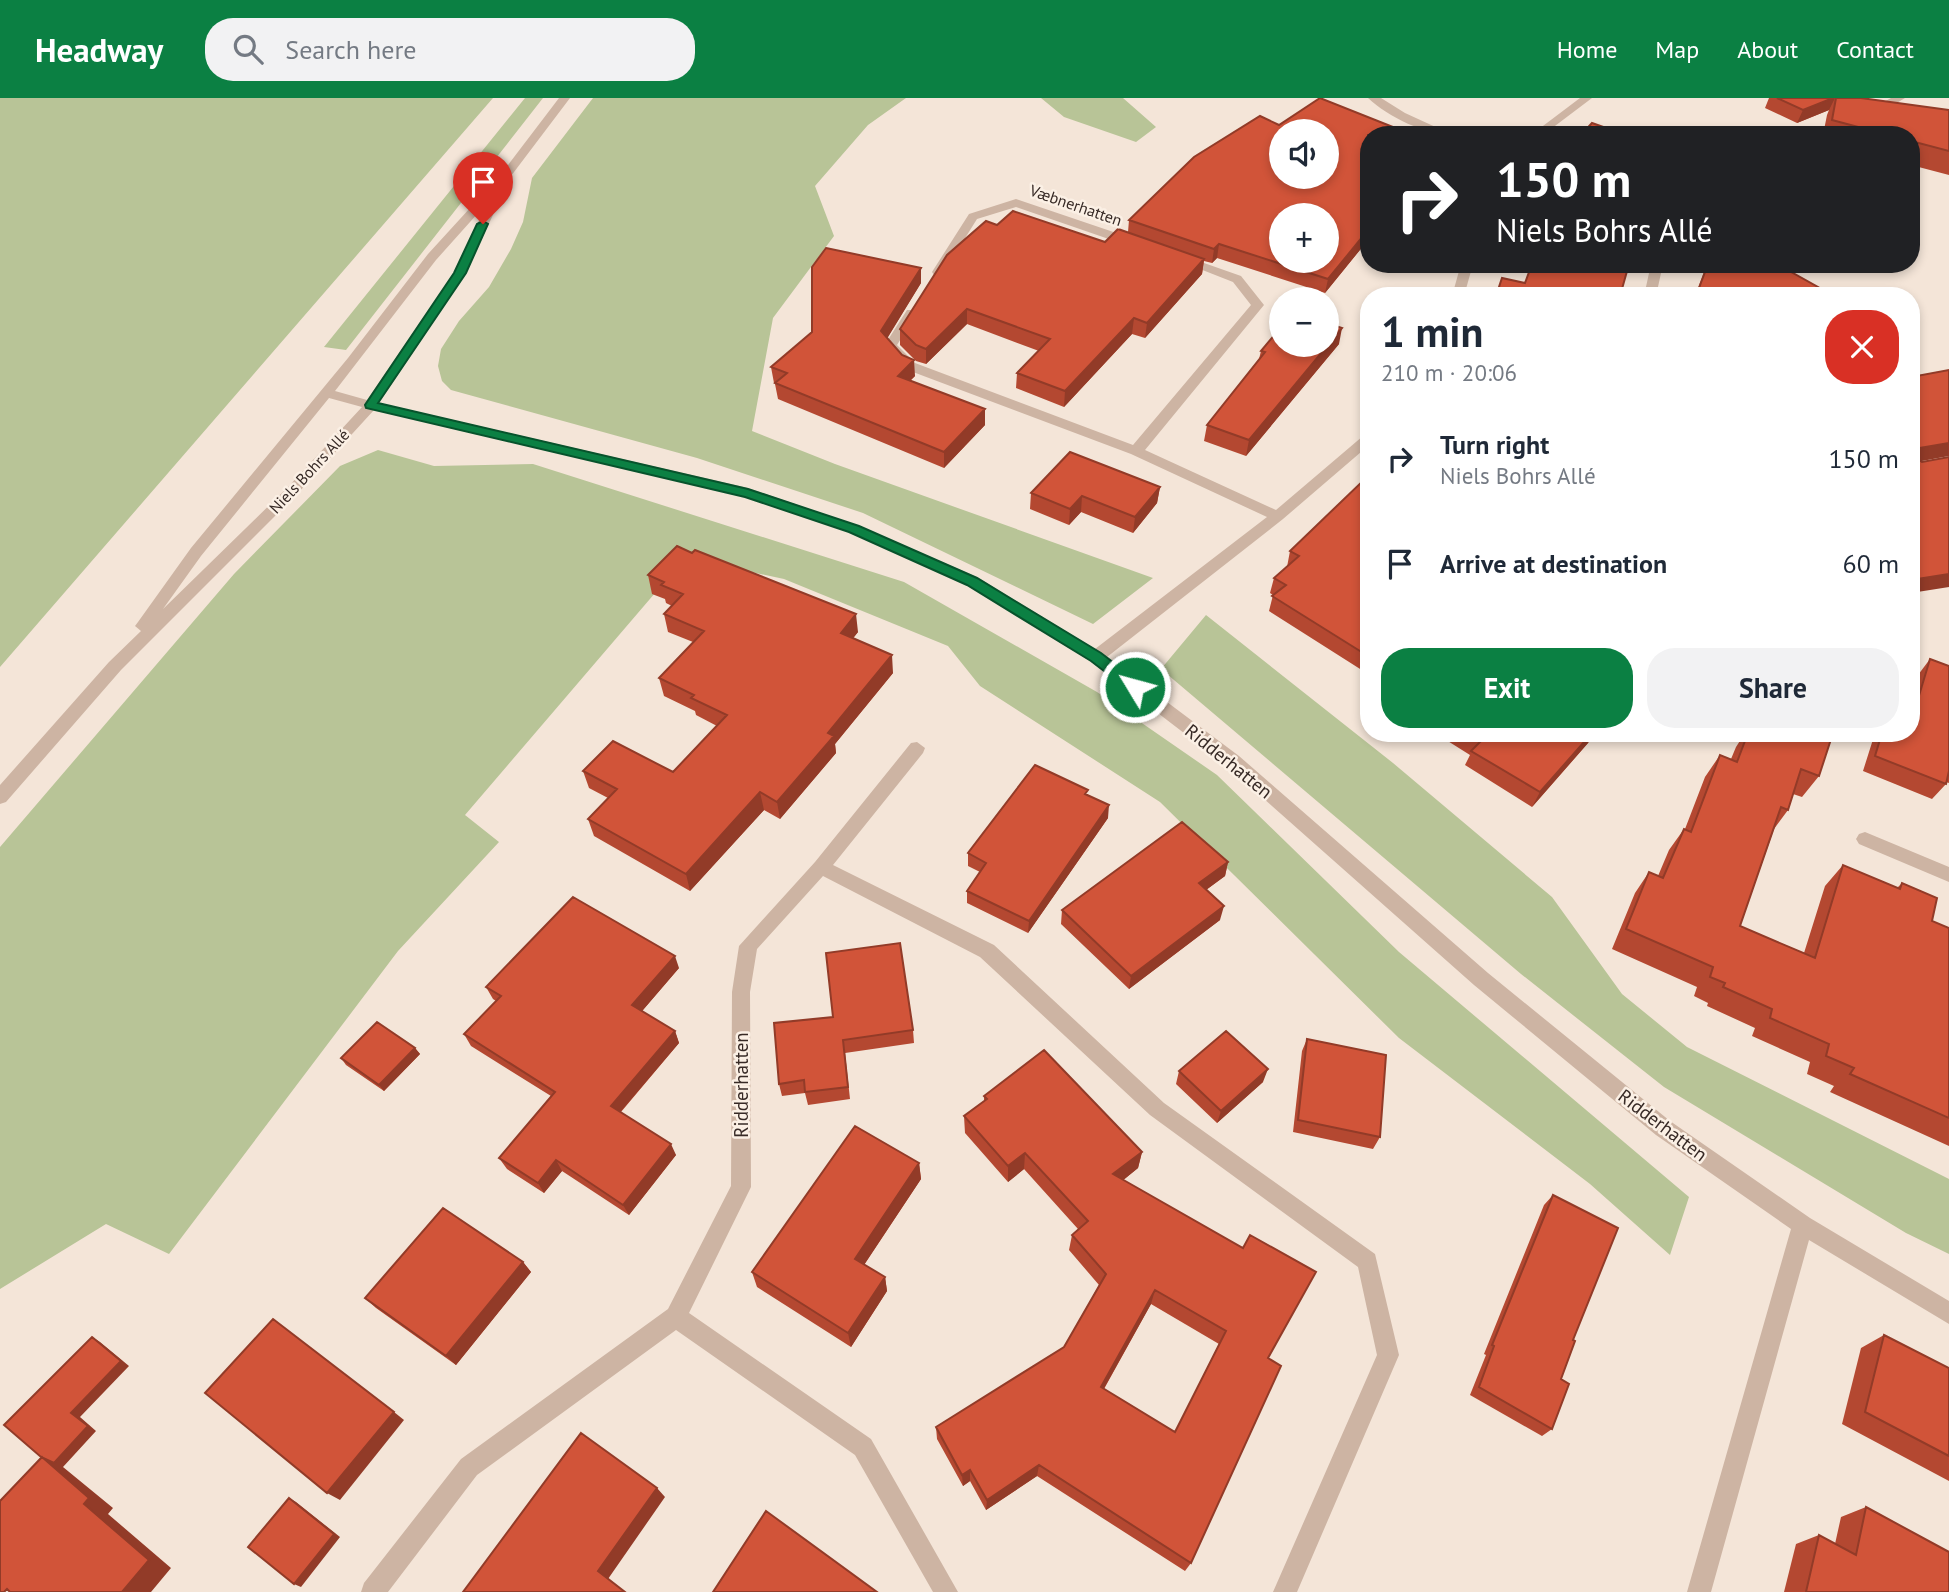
<!DOCTYPE html>
<meta charset="utf-8">
<style>
body{margin:0;font-family:"PT Sans",sans-serif;background:#f2f2f3;color:#1f2937;height:100vh;display:flex;flex-direction:column;font-size:26px;white-space:nowrap}
*{box-sizing:border-box;margin:0}
p{font-size:23px;color:#747a83}
.icon{flex:none;width:38px;height:38px;fill:none;stroke:currentColor;stroke-width:2;stroke-linecap:round;stroke-linejoin:round}
.map{position:relative;flex:1;overflow:hidden}
.sheet{position:absolute;left:1360px;top:189px;width:560px;height:455px;display:flex;flex-direction:column;background:#fff;border-radius:28px;box-shadow:0 4px 10px #0003}
.sheet>*{flex:none}
.top-card{position:absolute;left:1360px;top:28px;width:560px;height:147px;border-radius:28px;box-shadow:0 4px 10px #0003;background:#202124;color:#fff;overflow:hidden}
.buttons{position:absolute;left:1269px;top:21px;display:grid;gap:14px}
.buttons a{display:grid;place-items:center;width:70px;height:70px;border-radius:50%;background:#fff;box-shadow:0 4px 10px #0003;font-size:35px}
.pin{position:absolute;display:grid;place-items:center;width:60px;height:60px;color:#fff;margin:-72px -30px;border-radius:50% 50% 50% 0;rotate:-45deg;box-shadow:0 0 7px #0007}
.pin .icon{rotate:45deg}
.me{position:absolute;width:77px;margin:-38px;rotate:307deg;stroke-linejoin:round;filter:drop-shadow(0 0 5px #0008)}
.turn{display:flex;align-items:center;gap:24px;height:147px;padding:0 21px;font-size:32px}
.turn .icon{width:91px;height:91px;stroke-width:2.5}
.turn b{display:block;font-size:49px;line-height:60px}
.round{display:grid;place-items:center;flex:none;width:74px;height:74px;border-radius:28px;background:#f2f2f3}
.head{display:flex;align-items:center;justify-content:space-between;height:119px;padding:0 21px}
h1{font-size:42px;font-weight:600;line-height:52px}
.button{display:flex;gap:14px;margin-top:auto;padding:14px 21px}
.button a{flex:1;height:80px;border-radius:28px;background:#0b8043;color:#fff;font-size:28px;font-weight:600;line-height:80px;text-align:center}
.button a+a{background:#f2f2f3;color:#1f2937}
ul{padding:0;list-style:none}
li{display:flex;align-items:center;gap:21px;height:105px;padding:0 21px}
li div{flex:1}
li b{display:block;font-size:26px}
li em{font-style:normal}
header{display:flex;align-items:center;gap:42px;box-sizing:border-box;height:98px;padding:0 35px;background:#0b8043;color:#fff}
header strong{font-size:33px}
nav{display:flex;gap:38px;margin-inline-start:auto;font-size:24px}
.search{width:490px;height:63px;background:#f2f2f3;display:flex;align-items:center;gap:18px;box-sizing:border-box;padding:0 24px;border-radius:28px;color:#747a83;font-size:26px}
.map>svg:first-child{display:block}
.green{fill:#b8c497}
.lines{fill:none;stroke-linecap:round;stroke-linejoin:round}
.minor{fill:#cdb4a3;fill-rule:evenodd}
.wall{fill:#b44831;fill-rule:evenodd}
.shaded-wall{fill:#923b28}
.building{fill:#d15439;stroke:#923b28;stroke-width:2;fill-rule:evenodd}
.route{fill:#0b8043;stroke:#07532c;stroke-width:2}
.labels{text-anchor:middle;dominant-baseline:central;stroke-width:5;stroke-linejoin:round;paint-order:stroke}
.far-street-label{font-size:16px;fill:#372a26;stroke:#fbf0e5}
.street-label{font-size:19px;fill:#372a26;stroke:#fbf0e5}
</style>
<header>
<strong>Headway</strong>
<div class="search"><svg class="icon" aria-label="search" viewBox="0 0 24 24"><circle cx="10" cy="10" r="6"/><path d="M15 15l6 6"/></svg>Search here</div>
<nav><a>Home</a><a>Map</a><a>About</a><a>Contact</a></nav>
</header>
<div class="map">
<svg width="1949" height="1494" viewBox="0 0 1949 1494">
<rect width="100%" height="100%" fill="#f4e5d8"/>
<path class="green" d="M0 0H493L0 569Z
M525 0H543L346 252 324 249Z
M593 0H906L868 27 815 88 834 138 773 220 752 333 835 366 1153 480 1093 526 863 415 697 360 451 292 442 283 438 268 441 251 459 223 489 189 511 151 523 124 532 80Z
M1041 0H1123L1156 29 1136 44 1064 19Z
M378 352 434 368 533 366 904 484 1097 594 1217 677 1399 854 1689 1099 1670 1157 1590 1086 1399 940 1160 704 980 588 948 548 784 481 685 460 465 717 499 744 398 853 169 1156 106 1126 0 1191V749L234 476 340 368Z
M1206 517 1393 665 1552 799 1622 896 1687 949 1949 1081V1156L1906 1135 1664 989 1521 876 1161 571Z"/>
<g class="lines">
<path class="minor" d="M559 0H570L511 78 466 175 379 305 748 390 859 428 977 479 1095 551 1267 419 1131 356 905 271 884 248 907 212H915L917 215 897 247 915 265 1133 347 1251 207 1233 184 1177 162 1187 159 1241 178 1264 207 1145 352 1276 412 1363 338 1368 337V348L1283 421 1107 559 1239 658 1488 875 1670 1023 1810 1120 1949 1203V1226L1809 1142 1711 1494H1687L1791 1131 1656 1037 1474 887 1227 668 1090 563 967 487 849 434 745 399 374 312 299 394 121 572 6 704 0 706V687L109 564 141 533 135 528 138 524 191 450 348 260 428 156 502 75ZM487 105 454 175 367 302 335 293 436 162ZM329 300 362 309 289 388 163 511 201 458Z
M1368 0H1381L1405 15 1453 37C1426 37 1388 19 1368 0Z
M1580 0H1592L1543 37H1531Z
M1891 0H1905L1890 9 1891 13H1878L1873 10Z
M1016 101 1137 142 1139 145 1129 148 1016 109 977 121 942 177H934L932 174 969 116Z
M1461 166H1473L1464 198H1452Z
M1651 166H1663L1656 198H1644Z
M917 644 925 650 923 655 833 767 994 847 1164 1005 1375 1156 1399 1257 1297 1494H1273L1377 1257 1358 1169 1150 1017 980 859 823 778 757 851 750 894 751 1089 689 1215 871 1341 958 1494H933L855 1357 676 1232 477 1377 388 1494H361L364 1485 461 1361 668 1211 731 1088 732 894 739 848 815 764 911 645Z
M1865 734 1949 769V784L1859 746 1856 741 1859 736Z"/>
</g>
<path class="wall" d="M1769 0H1861L1949 12V77L1911 67V37H1823L1827 17 1829 12 1797 25 1765 10Z
M1279 27 1368 37V142L1325 195 1217 160 1212 165 1204 163 1202 176 1145 240 1132 236 1064 309 1016 290 1017 275 1039 253 967 226 926 266 916 263 900 247V231L997 127 1105 144 1128 134 1129 122Z
M1707 166H1777L1834 198H1695Z
M921 170V185L887 240 915 278 910 283 985 327 944 370 778 301 775 286 774 285 771 269Z
M1339 246 1246 358 1204 343 1207 327 1259 261 1261 253Z
M1368 378V576L1269 513 1273 497 1270 495 1274 480 1287 469 1290 453Z
M1160 389 1157 405 1133 435 1081 414 1069 427 1030 411 1031 395Z
M648 477 858 534 853 540 893 575 835 646 836 655 780 721 764 712 690 793 594 738 588 721 608 700 589 690 583 673 673 674 717 628 696 617 695 613 664 598 659 580 693 544 668 534 664 516 672 508 666 505 665 501 652 496Z
M1930 561 1949 568V685L1946 684V686L1932 701 1863 673 1875 635H1911V599L1918 577Z
M1435 635H1594L1588 645 1532 709 1465 667 1470 657Z
M1745 635H1833L1819 678 1802 699 1793 696 1788 712 1774 731 1740 828 1804 855 1825 788 1843 767 1897 790 1902 785 1932 823 1949 830V1048L1830 994 1834 988 1807 976 1810 964 1752 938 1755 930 1707 908 1708 905 1694 898 1697 889 1612 851 1635 795 1649 774 1658 778 1669 752 1684 731H1685L1705 679 1720 657 1731 661 1736 649Z
M1087 697 1108 720 1028 835 967 805V793L980 774 968 768V755Z
M1228 764 1225 778 1206 792 1220 822 1129 891 1061 826 1062 812Z
M679 870 642 913 675 933 679 945 621 1014 676 1057 629 1117 562 1073 544 1095 507 1071 499 1060 551 998 471 948 464 936 496 903 493 901 486 889Z
M774 925 913 932 914 945 845 955 850 1001 808 1007 805 995 782 998 779 986Z
M1307 941 1380 1039 1373 1051 1293 1034 1302 953Z
M415 950 420 956 384 993 346 967 341 960Z
M1179 973 1263 984 1217 1025 1176 986Z
M984 998 1142 1054 1138 1070 1123 1082 1268 1260 1191 1465 1185 1473 1037 1378 986 1412 970 1383 963 1388 937 1341 936 1329 1064 1249 1099 1187 1069 1152 1072 1137 1078 1131 1024 1071 1008 1084 965 1035 964 1018 984 1003ZM1151 1206 1219 1246 1175 1334 1104 1291Z
M919 1065 921 1081 864 1167 885 1179 887 1193 851 1249 757 1189 752 1174Z
M1553 1097 1573 1242 1561 1281 1552 1331 1542 1338 1470 1297 1486 1257 1484 1256 1544 1107Z
M523 1164 531 1174 456 1267 376 1210 365 1200Z
M1884 1237 1949 1270V1383L1842 1326 1861 1250Z
M1866 1409 1949 1494H1784L1796 1446 1819 1437 1835 1446 1841 1419Z"/>
<path class="shaded-wall" d="M1833 0H1835L1829 12 1797 25 1803 12Z
M1368 132V142L1325 195 1328 181Z
M1219 146 1217 160 1212 165 1214 151Z
M1204 161 1202 176 1145 240 1147 225Z
M921 170V185L882 249 881 233Z
M967 211V226L926 266V251Z
M1134 220 1132 236 1064 309 1065 293Z
M1342 230 1339 246 1246 358 1249 342Z
M914 262 915 278 898 294V278Z
M985 311V327L944 370V354Z
M1949 345V358L1911 365 1919 350Z
M1160 389 1157 405 1133 435 1135 419Z
M1082 398 1081 414 1069 427 1070 411Z
M1949 476V489L1911 495V482Z
M856 516 858 534 843 553 841 535Z
M892 557 893 575 835 646 836 655 780 721 777 704 828 635Z
M1592 635H1594L1588 645 1532 709 1540 694Z
M760 694 764 712 690 793 686 776Z
M1109 707 1108 720 1028 835 1029 823Z
M1228 764 1225 778 1195 800 1199 785Z
M1224 808 1220 822 1129 891 1131 878Z
M675 858 679 870 637 919 632 907Z
M675 933 679 945 616 1019 611 1008Z
M415 950 420 956 384 993 379 987Z
M1268 971 1263 984 1217 1025 1221 1013Z
M671 1046 676 1057 629 1117 623 1107Z
M1142 1054 1138 1070 1110 1093 1113 1076Z
M1025 1055 1024 1071 1008 1084V1068Z
M556 1062 562 1073 544 1095 538 1085Z
M919 1065 921 1081 858 1176 855 1161Z
M523 1164 531 1174 456 1267 446 1258Z
M885 1179 887 1193 851 1249 848 1235Z
M1155 1192 1151 1206 1098 1301 1101 1289Z
M92 1239 100 1244 129 1268 80 1319 96 1333 63 1369 113 1410 108 1416 171 1470 151 1494H122L84 1406 42 1359 71 1315Z
M394 1314 404 1322 340 1402 327 1395Z
M1039 1367 1037 1378 986 1412 987 1402Z
M970 1372V1383L963 1388 962 1377Z
M657 1390 665 1399 608 1481 598 1473Z
M289 1400 296 1404 340 1439 301 1489 294 1486Z"/>
<path class="building" d="M1320 0 1413 37H1368V132L1328 181 1219 146 1214 151 1129 122 1194 59 1260 18 1279 27ZM1281 33H1326V79H1281ZM1281 117H1326V163H1281Z
M1777 0H1833L1803 12Z
M1836 0H1861L1949 12V53L1911 43V37H1888L1832 22Z
M1592 25 1626 37H1581Z
M1013 113 1105 144 1118 131 1204 161 1147 225 1134 220 1065 293 1017 275 1050 241 967 211 926 251 916 247 900 231 947 157 986 123 997 127Z
M826 150 921 170 881 233 902 257 914 262 898 278 985 311 944 354 775 285 787 275 771 269 812 234V169Z
M1532 166H1629L1620 198H1496L1502 180 1525 185Z
M1708 166H1777L1834 198H1783L1763 193 1762 198H1696Z
M1326 225 1342 230 1249 342 1207 327 1265 254 1261 253 1281 229V247H1326Z
M1949 272V345L1919 350V362L1922 364 1949 359V476L1911 482V279Z
M1070 354 1160 389 1135 419 1082 398 1070 411 1031 395Z
M1368 378V558L1272 498 1286 487 1274 480 1299 458 1290 453Z
M677 448 692 455 695 452 856 516 841 535 892 557 828 635 834 638 777 704 760 694 686 776 588 721 617 691 583 673 613 643 673 674 727 617 691 600 694 597 659 580 704 533 664 516 683 496 661 487 664 484 648 477Z
M1930 561 1949 568V673L1946 686 1875 658 1882 635H1911V606L1915 611Z
M1465 635H1592L1540 694 1471 653 1480 644Z
M1748 635H1833L1819 678 1801 671 1788 712 1781 709 1740 828 1815 860 1843 767 1900 791 1902 785 1937 800 1932 823 1949 830V1020L1850 976 1854 970 1826 958 1829 946 1770 920 1772 911 1723 889 1725 885 1710 879 1713 869 1626 831 1649 774 1663 780 1684 731 1691 734 1720 657 1737 664Z
M1035 667 1088 692 1085 696 1109 707 1029 823 967 793 986 765 968 755Z
M1182 724 1228 764 1199 785 1224 808 1131 878 1062 812Z
M573 799 675 858 632 907 675 933 611 1008 671 1046 623 1107 556 1062 538 1085 499 1060 555 994 464 936 501 898 486 889Z
M900 845 913 932 843 942 848 989 805 994 804 982 779 986 774 925 833 919 826 855Z
M377 924 415 950 379 987 341 960Z
M1226 933 1268 971 1221 1013 1179 973Z
M1307 941 1386 957 1380 1039 1298 1022Z
M1044 952 1142 1054 1113 1076 1243 1150 1250 1137 1316 1174 1268 1260 1281 1268 1191 1465 1039 1367 987 1402 970 1372 962 1377 936 1329 1064 1249 1106 1176 1072 1137 1088 1123 1025 1055 1008 1068 964 1018 987 1001 984 998ZM1155 1192 1226 1233 1175 1334 1101 1289Z
M855 1028 919 1065 855 1161 885 1179 848 1235 752 1174Z
M1553 1097 1618 1130 1573 1242 1575 1243 1561 1281 1569 1286 1552 1331 1479 1289 1494 1248 1492 1247Z
M443 1110 523 1164 446 1258 365 1200Z
M273 1221 394 1314 327 1395 205 1295Z
M1884 1237 1949 1270V1358L1865 1314Z
M92 1239 121 1263 71 1315 88 1328 54 1365 41 1359 4 1327Z
M581 1335 657 1390 598 1473 625 1494H463Z
M42 1359 89 1400 84 1406 149 1462 122 1494H10L7 1491 4 1494H0V1403Z
M289 1400 334 1436 294 1486 248 1449Z
M1866 1409 1949 1454V1494H1806L1819 1437 1856 1457Z
M766 1413 877 1494H713Z"/>
<path class="route" d="M483 123 488 126 466 175 378 305 748 391 859 428 977 480 1101 555 1140 585 1142 589 1140 593H1130L1091 563 967 487 849 434 745 399 366 310 365 307 454 175 477 126Z"/>
<g class="labels">
<g class="far-street-label">
<text transform="translate(1076 107) rotate(19)">Væbnerhatten</text>
<text transform="translate(309 373) rotate(-47)">Niels Bohrs Allé</text>
</g>
<g class="street-label">
<text transform="translate(1229 663) rotate(39)">Ridderhatten</text>
<text transform="translate(741 987) rotate(-90)">Ridderhatten</text>
<text transform="translate(1663 1027) rotate(37)">Ridderhatten</text>
</g>
</g>
</svg>
<div class="buttons">
<a><svg class="icon" aria-label="sound" viewBox="0 0 24 24"><path d="M4 9h4l5-4v14l-5-4H4zM17 9q2 3 0 6"/></svg></a>
<a>+</a>
<a>−</a>
</div>
<div class="pin" style="left:483px;top:126px;background:#d93025"><svg class="icon" aria-label="arrive" viewBox="0 0 24 24"><path d="M6 21V4h12l-3 4 3 4H6"/></svg></div>
<svg class="me" style="left:1135px;top:589px" viewBox="-20 -20 40 40"><circle r="17" fill="#0b8043" stroke="#fff" stroke-width="3"/><path d="M0-11L8 9 0 5-8 9z" fill="#fff"/></svg>
<div class="top-card">
<div class="turn"><svg class="icon" aria-label="right" viewBox="0 0 24 24"><path d="M7 20v-9h11M14 6l5 5-5 5"/></svg><div><b>150 m</b>Niels Bohrs Allé</div></div>
</div>
<section class="sheet">
<div class="head"><div><h1>1 min</h1><p>210 m · 20:06</p></div><a class="round" style="background:#d93025;color:#fff"><svg class="icon" aria-label="close" viewBox="0 0 24 24"><path d="M6 6l12 12M18 6L6 18"/></svg></a></div>
<ul>
<li><svg class="icon" aria-label="right" viewBox="0 0 24 24"><path d="M7 20v-9h11M14 6l5 5-5 5"/></svg><div><b>Turn right</b><p>Niels Bohrs Allé</p></div><em>150 m</em></li>
<li><svg class="icon" aria-label="arrive" viewBox="0 0 24 24"><path d="M6 21V4h12l-3 4 3 4H6"/></svg><div><b>Arrive at destination</b></div><em>60 m</em></li>
</ul>
<div class="button"><a>Exit</a><a>Share</a></div>
</section>
</div>
